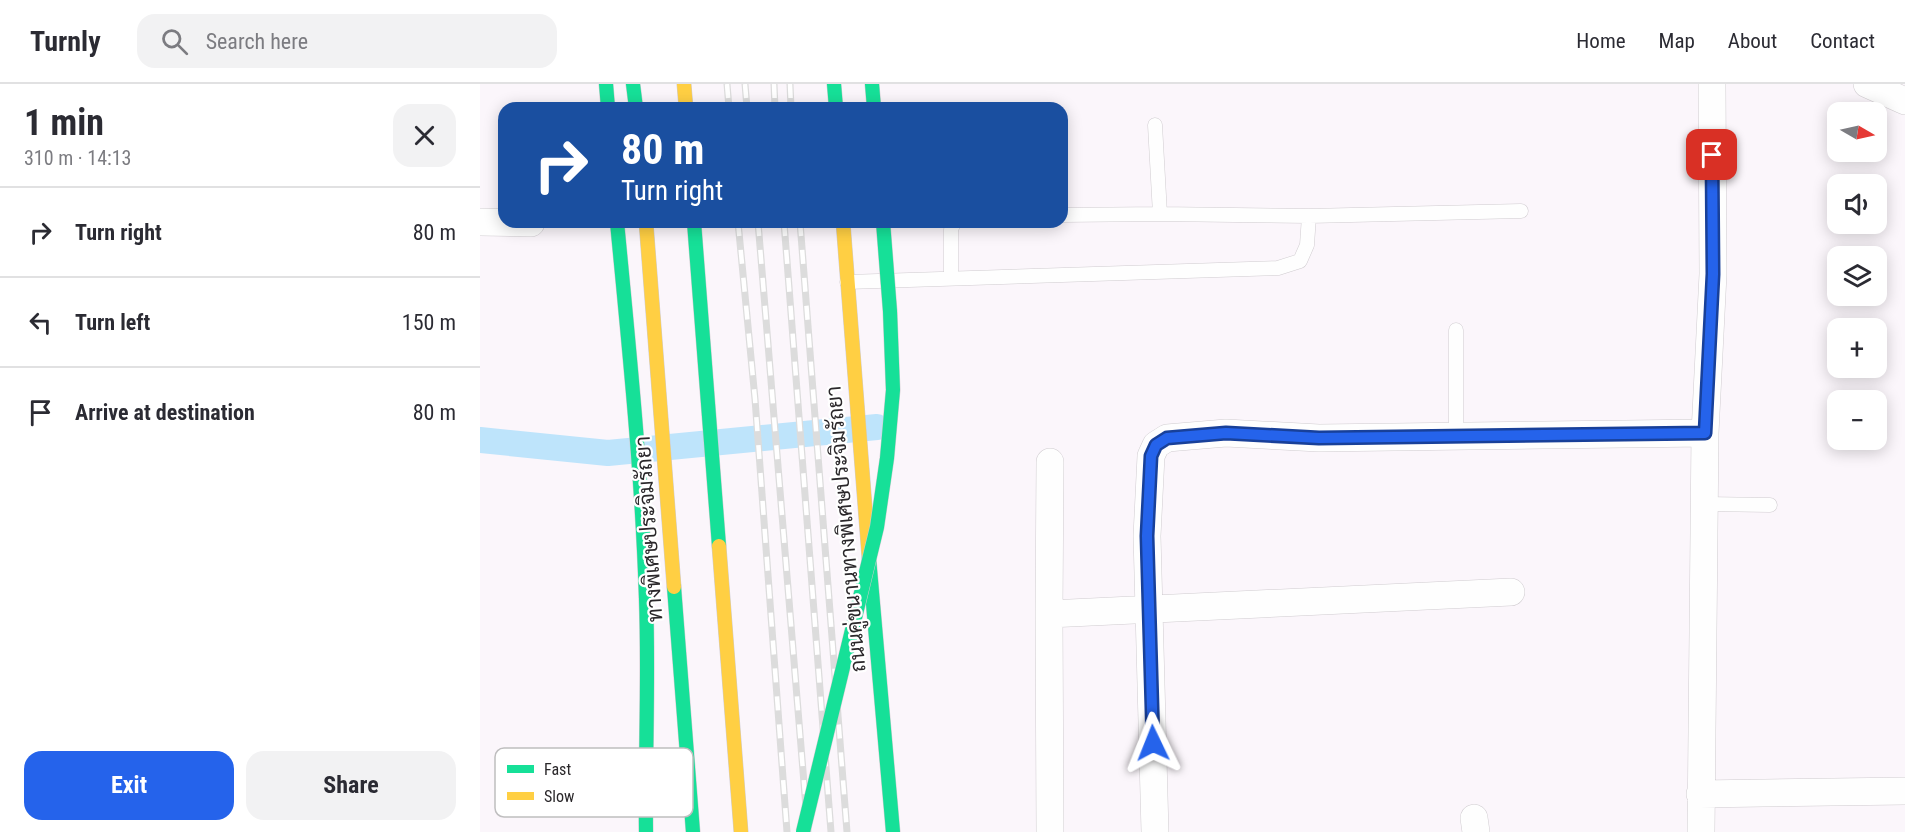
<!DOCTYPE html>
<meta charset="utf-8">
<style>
body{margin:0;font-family:"Roboto Condensed",Sarabun,sans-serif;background:#f2f2f3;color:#2b2b33;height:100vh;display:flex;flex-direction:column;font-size:22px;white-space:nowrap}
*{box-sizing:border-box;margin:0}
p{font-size:20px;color:#7c7c81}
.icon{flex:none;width:33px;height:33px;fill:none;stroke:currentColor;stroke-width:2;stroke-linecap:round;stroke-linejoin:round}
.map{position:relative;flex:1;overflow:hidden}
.details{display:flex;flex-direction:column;background:#fff;width:480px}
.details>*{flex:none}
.guide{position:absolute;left:18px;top:18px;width:570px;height:126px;border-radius:18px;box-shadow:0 3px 15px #0003;background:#1a4fa0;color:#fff;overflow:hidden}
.needle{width:39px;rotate:99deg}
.buttons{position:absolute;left:1347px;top:18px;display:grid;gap:12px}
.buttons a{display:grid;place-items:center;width:60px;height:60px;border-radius:12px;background:#fff;box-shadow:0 3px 15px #0003;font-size:30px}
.pin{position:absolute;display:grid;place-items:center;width:51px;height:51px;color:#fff;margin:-26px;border-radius:12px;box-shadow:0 3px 9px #0006}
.me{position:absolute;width:66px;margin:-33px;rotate:358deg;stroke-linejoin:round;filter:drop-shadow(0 0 4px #0008)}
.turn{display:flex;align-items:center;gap:21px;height:126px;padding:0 24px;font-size:27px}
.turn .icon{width:78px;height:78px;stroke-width:2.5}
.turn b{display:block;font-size:42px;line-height:51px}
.round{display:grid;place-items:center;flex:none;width:63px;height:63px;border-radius:18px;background:#f2f2f3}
.head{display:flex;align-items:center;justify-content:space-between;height:102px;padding:0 24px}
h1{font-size:36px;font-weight:700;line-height:45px}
.action{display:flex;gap:12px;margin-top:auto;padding:12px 24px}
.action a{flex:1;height:69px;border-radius:18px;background:#2563eb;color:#fff;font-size:24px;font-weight:700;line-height:69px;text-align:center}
.action a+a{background:#f2f2f3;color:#2b2b33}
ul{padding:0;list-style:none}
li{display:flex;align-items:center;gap:18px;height:90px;padding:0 24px;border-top:2px solid #e1e1e2}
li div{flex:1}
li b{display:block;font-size:22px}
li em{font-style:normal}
header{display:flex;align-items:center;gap:36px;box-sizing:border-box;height:84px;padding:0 30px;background:#fff;border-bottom:2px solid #e1e1e2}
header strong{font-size:28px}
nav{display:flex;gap:33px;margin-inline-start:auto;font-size:21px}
.search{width:420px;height:54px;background:#f2f2f3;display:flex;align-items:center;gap:15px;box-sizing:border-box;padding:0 21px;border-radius:18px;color:#7c7c81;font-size:22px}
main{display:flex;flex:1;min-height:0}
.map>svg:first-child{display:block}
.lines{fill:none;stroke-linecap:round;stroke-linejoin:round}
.canal{stroke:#bee4fb;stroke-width:26}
.lane-casing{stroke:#d0ccd0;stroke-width:15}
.street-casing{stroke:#d0ccd0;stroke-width:28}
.fast-casing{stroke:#d0ccd0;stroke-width:15}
.slow-casing{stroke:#d0ccd0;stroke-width:15}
.lane{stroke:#fefefe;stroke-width:14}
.street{stroke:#fefefe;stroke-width:27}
.fast{stroke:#16e098;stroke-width:14}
.slow{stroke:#ffcf43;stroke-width:14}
.rail-casing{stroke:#dcdcdc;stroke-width:7}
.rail{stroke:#fff;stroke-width:4.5;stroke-dasharray:14;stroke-linecap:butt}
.fast-bridge-casing{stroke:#d0ccd0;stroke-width:15;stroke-linecap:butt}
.fast-bridge{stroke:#16e098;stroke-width:14}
.route-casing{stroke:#184099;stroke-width:15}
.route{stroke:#2563eb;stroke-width:10}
.labels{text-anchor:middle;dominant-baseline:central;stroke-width:4.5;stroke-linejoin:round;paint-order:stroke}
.street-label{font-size:21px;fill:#2a272a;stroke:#fff}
.key{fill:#fff;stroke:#bfbebf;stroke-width:1.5}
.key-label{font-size:16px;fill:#2a272a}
</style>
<header>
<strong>Turnly</strong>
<div class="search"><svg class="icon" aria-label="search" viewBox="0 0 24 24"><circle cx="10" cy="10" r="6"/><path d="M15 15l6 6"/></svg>Search here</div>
<nav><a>Home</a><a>Map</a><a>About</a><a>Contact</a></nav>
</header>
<main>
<section class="details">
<div class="head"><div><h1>1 min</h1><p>310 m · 14:13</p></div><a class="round"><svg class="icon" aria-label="close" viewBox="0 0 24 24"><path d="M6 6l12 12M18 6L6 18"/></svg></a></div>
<ul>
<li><svg class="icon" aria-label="right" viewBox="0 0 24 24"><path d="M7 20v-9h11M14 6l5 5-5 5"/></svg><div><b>Turn right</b></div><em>80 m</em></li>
<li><svg class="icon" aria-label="left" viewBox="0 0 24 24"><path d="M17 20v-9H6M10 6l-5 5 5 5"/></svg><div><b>Turn left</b></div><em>150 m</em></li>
<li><svg class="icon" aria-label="arrive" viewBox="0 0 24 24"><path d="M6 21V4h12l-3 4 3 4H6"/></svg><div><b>Arrive at destination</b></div><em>80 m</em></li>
</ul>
<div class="action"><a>Exit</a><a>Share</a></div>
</section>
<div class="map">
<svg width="1425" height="748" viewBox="0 0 1425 748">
<rect width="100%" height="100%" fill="#fbf6fb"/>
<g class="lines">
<path class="canal" d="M0 356 128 369 397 343"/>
<defs>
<path id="lane" d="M675 41 680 130
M582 131 680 130 829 132 1041 127
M471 194V146L474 138
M367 198 798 184 820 177 827 161 829 132
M976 353V246
M1226 420 1290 421"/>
<path id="street" d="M1387 0 1425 17
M0 138 51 139
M570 378 569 530 1031 508
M569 530 570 748
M1220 710 1425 707
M994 734 996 748
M675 748 667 452 671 372 676 361 687 354 746 349 839 354 1225 349
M1221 748 1225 349 1233 190 1232 0"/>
<path id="fast" d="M126 0 128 24
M153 0 156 24
M354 0 356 24
M392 0 394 24
M137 138C149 264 162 389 166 515 169 593 165 670 166 748
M214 138 239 462
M389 474 413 748
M194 503 213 748"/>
<path id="slow" d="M204 0 206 24
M166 138 194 503
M363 138 389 474
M239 462 261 748"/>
</defs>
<use href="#lane" class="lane-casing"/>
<use href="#street" class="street-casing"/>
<use href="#fast" class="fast-casing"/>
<use href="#slow" class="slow-casing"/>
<use href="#lane" class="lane"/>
<use href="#street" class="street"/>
<use href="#fast" class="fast"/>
<use href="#slow" class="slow"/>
<defs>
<path id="rail" d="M247 0 249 24
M265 0 267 24
M294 0 295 24
M310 0 311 24
M258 138 275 315 307 748
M278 138 328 748
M304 138 351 748
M320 138 367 748"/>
</defs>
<use href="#rail" class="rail-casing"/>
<use href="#rail" class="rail"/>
<defs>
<path id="fast-bridge" d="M323 748 397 443 407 374 413 306 410 227 403 138"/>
</defs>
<use href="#fast-bridge" class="fast-bridge-casing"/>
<use href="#fast-bridge" class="fast-bridge"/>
</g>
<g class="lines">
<defs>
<path id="route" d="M673 659 667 452 671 372 676 361 687 354 746 349 839 354 1225 349 1233 190 1232 71"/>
</defs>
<use href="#route" class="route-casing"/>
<use href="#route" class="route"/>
</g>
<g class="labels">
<g class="street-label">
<text transform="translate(169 445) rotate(-94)">ทางพิเศษประจิมรัถยา</text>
<text transform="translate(366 445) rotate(-95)">ถนนคู่ขนานทางพิเศษประจิมรัถยา</text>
</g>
</g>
<rect x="15" y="664" width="198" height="69" rx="9" class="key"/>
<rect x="27" y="681" width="27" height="8" fill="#16e098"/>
<rect x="27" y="708" width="27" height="8" fill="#ffcf43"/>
<g class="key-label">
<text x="64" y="691">Fast</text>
<text x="64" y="718">Slow</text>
</g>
</svg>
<div class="buttons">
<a><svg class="needle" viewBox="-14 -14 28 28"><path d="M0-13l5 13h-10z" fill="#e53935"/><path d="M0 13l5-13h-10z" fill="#7c7c81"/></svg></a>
<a><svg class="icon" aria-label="sound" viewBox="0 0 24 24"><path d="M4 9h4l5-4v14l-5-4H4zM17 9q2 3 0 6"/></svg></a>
<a><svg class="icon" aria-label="layers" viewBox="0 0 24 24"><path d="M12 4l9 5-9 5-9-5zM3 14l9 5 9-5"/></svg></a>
<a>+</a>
<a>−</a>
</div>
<div class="pin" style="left:1232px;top:71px;background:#d93025"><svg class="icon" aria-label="arrive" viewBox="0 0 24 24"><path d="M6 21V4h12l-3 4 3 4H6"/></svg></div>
<svg class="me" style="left:673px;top:659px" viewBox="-20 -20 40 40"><path d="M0-17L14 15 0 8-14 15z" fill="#2563eb" stroke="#fff" stroke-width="4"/></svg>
<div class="guide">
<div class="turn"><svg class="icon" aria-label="right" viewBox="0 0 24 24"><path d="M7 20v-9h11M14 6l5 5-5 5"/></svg><div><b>80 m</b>Turn right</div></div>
</div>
</div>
</main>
